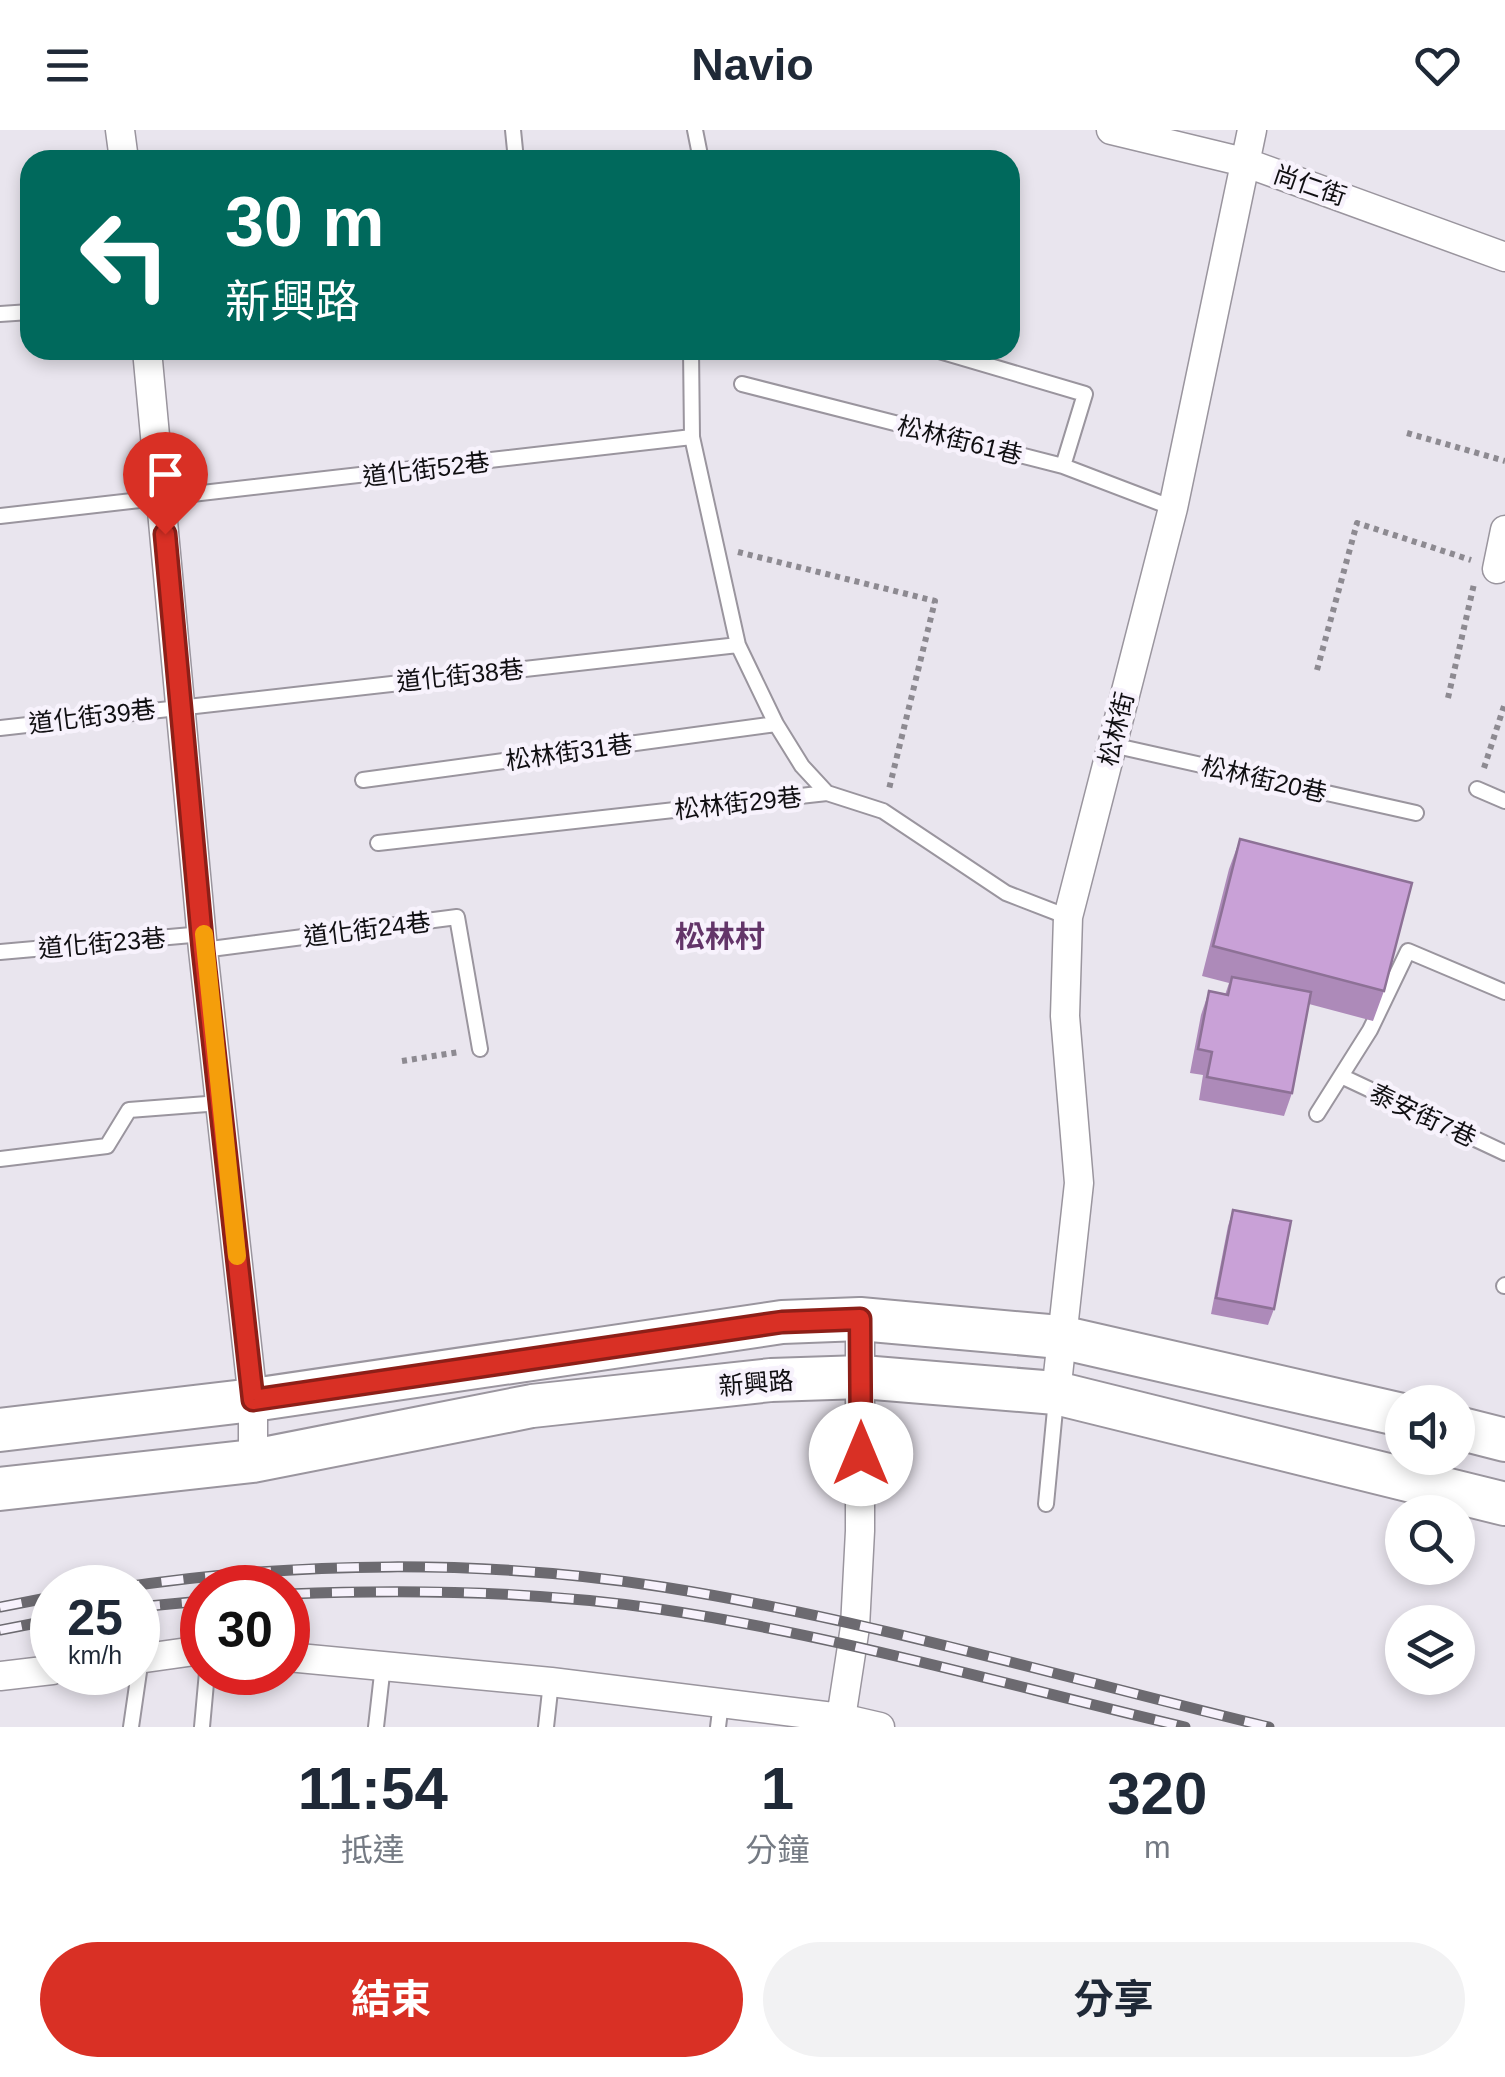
<!DOCTYPE html>
<html lang="zh-TW">
<meta charset="utf-8">
<style>
body{margin:0;font-family:Arial,"Noto Sans TC",sans-serif;background:#f2f2f3;color:#1f2937;height:100vh;display:flex;flex-direction:column;font-size:38px;white-space:nowrap}
*{box-sizing:border-box;margin:0}
p{font-size:32px;color:#747a83}
.icon{flex:none;width:55px;height:55px;fill:none;stroke:currentColor;stroke-width:2;stroke-linecap:round;stroke-linejoin:round}
.map{position:relative;height:1597px;overflow:hidden}
.panel{display:flex;flex-direction:column;background:#fff;flex:1}
.panel>*{flex:none}
.top-card{position:absolute;left:20px;top:20px;width:1000px;height:210px;border-radius:30px;box-shadow:0 5px 15px #0003;background:#00695c;color:#fff;overflow:hidden}
.fabs{position:absolute;left:1385px;top:1255px;display:grid;gap:20px}
.fabs a{display:grid;place-items:center;width:90px;height:90px;border-radius:50%;background:#fff;box-shadow:0 5px 15px #0003;font-size:50px}
.speed{position:absolute;left:30px;top:1435px;display:flex;gap:20px;font-size:50px;font-weight:700;text-align:center}
.speed>*{display:grid;place-content:center;width:130px;height:130px;border-radius:50%;background:#fff;box-shadow:0 5px 15px #0003;line-height:1}
.speed small{font-size:25px;font-weight:400}
.speed .limit{border:15px solid #d22;background:#fff;color:#111}
.pin{position:absolute;display:grid;place-items:center;width:85px;height:85px;color:#fff;margin:-102px -42px;border-radius:50% 50% 50% 0;rotate:-45deg;box-shadow:0 0 10px #0007}
.pin .icon{rotate:45deg}
.me{position:absolute;width:110px;margin:-55px;rotate:0deg;stroke-linejoin:round;filter:drop-shadow(0 0 8px #0008)}
.turn{display:flex;align-items:center;gap:35px;height:210px;padding:0 40px;font-size:45px}
.turn .icon{width:130px;height:130px;stroke-width:2.5}
.turn b{display:block;font-size:70px;line-height:85px}
.eta{display:flex;justify-content:space-evenly;align-items:center;height:170px;text-align:center}
.eta b{font-size:60px;font-weight:700;line-height:70px}
.cta{display:flex;gap:20px;margin-top:auto;padding:20px 40px}
.cta a{flex:1;height:115px;border-radius:60px;background:#d93025;color:#fff;font-size:40px;font-weight:700;line-height:115px;text-align:center}
.cta a+a{background:#f2f2f3;color:#1f2937}
header{display:flex;justify-content:space-between;align-items:center;height:130px;padding:0 40px;background:#fff;font-size:45px;font-weight:700}
.map>svg:first-child{display:block}
.lines{fill:none;stroke-linecap:round;stroke-linejoin:round}
.lane-casing{stroke:#9a959e;stroke-width:18}
.street-casing{stroke:#9a959e;stroke-width:31}
.primary-casing{stroke:#9a959e;stroke-width:46}
.path{stroke:#8d8a91;stroke-width:6;stroke-dasharray:5 5;stroke-linecap:butt}
.lane{stroke:#fff;stroke-width:14}
.street{stroke:#fff;stroke-width:28}
.primary{stroke:#fff;stroke-width:42}
.rail-casing{stroke:#6c6a70;stroke-width:11}
.rail{stroke:#f7f2fc;stroke-width:8;stroke-dasharray:22;stroke-linecap:butt}
.wall{fill:#ad8ab9}
.building{fill:#c9a1d7;stroke:#8d7196;stroke-width:2.5}
.route-casing{stroke:#8d1f18;stroke-width:25}
.route{stroke:#d93025;stroke-width:18}
.slow{stroke:#f59e0b;stroke-width:18}
.labels{text-anchor:middle;dominant-baseline:central;stroke-width:9;stroke-linejoin:round;paint-order:stroke}
.street-label{font-size:25px;fill:#100f12;stroke:#f7f2fc}
.quarter-label{font-size:30px;font-weight:bold;fill:#633569;stroke:#f7f2fc}
</style>
<header><svg class="icon" aria-label="menu" viewBox="0 0 24 24"><path d="M4 6h16M4 12h16M4 18h16"/></svg>Navio<svg class="icon" aria-label="heart" viewBox="0 0 24 24"><path d="M12 20l-8-8c-3-5 5-10 8-4 3-6 11-1 8 4z"/></svg></header>
<div class="map">
<svg width="1505" height="1597" viewBox="0 0 1505 1597">
<rect width="100%" height="100%" fill="#e9e5ee"/>
<g class="lines">
<defs>
<path id="lane" d="M513 0 516 30
M695 0 701 30
M0 184 30 182
M691 220 692 307 738 515 776 594 802 636 827 663
M936 220 1085 264 1063 336
M742 254 1063 336 1173 378
M0 386 692 307
M0 598 738 515
M1112 615 1416 683
M363 650 776 594
M1477 659 1505 671
M378 713 827 663 883 681 1006 763 1068 787
M203 820 457 787 480 919
M0 822 203 804
M1341 946 1505 1023
M1317 984 1370 900 1408 821 1505 862
M0 1029 107 1016 129 980 220 973
M1504 1156 1505 1155
M1046 1374 1056 1269
M131 1597 141 1528
M202 1597 207 1542
M376 1597 383 1535
M546 1597 551 1552
M718 1597 721 1573"/>
<path id="street" d="M120 0 124 30
M1111 0 1244 32 1505 127
M147 220 203 820 253 1270V1331
M1497 439 1505 400
M1056 1263 1079 1053 1065 886 1068 787 1173 378 1252 0
M288 1527 551 1552 841 1588 880 1597
M138 1529 202 1520
M0 1546 52 1540
M841 1588 855 1497 860 1401V1189"/>
<path id="primary" d="M1458 1298 1505 1310
M0 1300 253 1270 782 1192 860 1189 1060 1207 1402 1285
M0 1359 253 1331 532 1276 771 1250 862 1247 1056 1263 1505 1374"/>
</defs>
<use href="#lane" class="lane-casing"/>
<use href="#street" class="street-casing"/>
<use href="#primary" class="primary-casing"/>
<path class="path" d="M1407 303 1505 331
M738 422 935 471 889 659
M1317 540 1357 393 1471 430
M1448 568 1474 454
M1484 638 1505 573
M402 931 459 922"/>
<use href="#lane" class="lane"/>
<use href="#street" class="street"/>
<use href="#primary" class="primary"/>
<defs>
<path id="rail" d="M118 1458C294 1431 486 1429 663 1457 867 1489 1068 1549 1269 1597
M288 1464C411 1459 536 1461 659 1479 836 1505 1010 1556 1185 1597
M0 1477 52 1467
M138 1477 202 1471
M0 1500 52 1490"/>
</defs>
<use href="#rail" class="rail-casing"/>
<use href="#rail" class="rail"/>
</g>
<path class="wall" d="M1240 709 1384 861 1373 891 1309 874 1292 963 1284 986 1199 970 1203 945 1190 943 1201 885 1209 861 1225 865 1229 853 1202 846 1229 739Z
M1233 1080 1274 1179 1268 1195 1211 1184 1228 1096Z"/>
<path class="building" d="M1240 709 1412 753 1384 861 1213 816Z
M1232 847 1311 862 1292 963 1207 947 1212 922 1198 919 1209 861 1228 865Z
M1233 1080 1291 1091 1274 1179 1216 1168Z"/>
<g class="lines">
<defs>
<path id="route" d="M165 404 203 820 253 1270 782 1192 860 1189 861 1324"/>
</defs>
<use href="#route" class="route-casing"/>
<use href="#route" class="route"/>
<path class="slow" d="M204 804 237 1126"/>
</g>
<g class="labels">
<g class="street-label">
<text transform="translate(1310 55) rotate(19)">尚仁街</text>
<text transform="translate(960 310) rotate(14)">松林街61巷</text>
<text transform="translate(426 339) rotate(-7)">道化街52巷</text>
<text transform="translate(460 545) rotate(-6)">道化街38巷</text>
<text transform="translate(92 586) rotate(-7)">道化街39巷</text>
<text transform="translate(1116 599) rotate(-76)">松林街</text>
<text transform="translate(569 622) rotate(-8)">松林街31巷</text>
<text transform="translate(1264 649) rotate(13)">松林街20巷</text>
<text transform="translate(738 673) rotate(-6)">松林街29巷</text>
<text transform="translate(367 799) rotate(-7)">道化街24巷</text>
<text transform="translate(102 813) rotate(-5)">道化街23巷</text>
<text transform="translate(1423 985) rotate(25)">泰安街7巷</text>
<text transform="translate(756 1253) rotate(-5)">新興路</text>
</g>
<g class="quarter-label">
<text x="720" y="806">松林村</text>
</g>
</g>
</svg>
<div class="fabs">
<a><svg class="icon" aria-label="sound" viewBox="0 0 24 24"><path d="M4 9h4l5-4v14l-5-4H4zM17 9q2 3 0 6"/></svg></a>
<a><svg class="icon" aria-label="search" viewBox="0 0 24 24"><circle cx="10" cy="10" r="6"/><path d="M15 15l6 6"/></svg></a>
<a><svg class="icon" aria-label="layers" viewBox="0 0 24 24"><path d="M12 4l9 5-9 5-9-5zM3 14l9 5 9-5"/></svg></a>
</div>
<div class="speed"><div>25<small>km/h</small></div><div class="limit">30</div></div>
<div class="pin" style="left:165px;top:404px;background:#d93025"><svg class="icon" aria-label="arrive" viewBox="0 0 24 24"><path d="M6 21V4h12l-3 4 3 4H6"/></svg></div>
<svg class="me" style="left:861px;top:1324px" viewBox="-20 -20 40 40"><circle r="19" fill="#fff"/><path d="M0-13L10 11 0 6-10 11z" fill="#d93025"/></svg>
<div class="top-card">
<div class="turn"><svg class="icon" aria-label="left" viewBox="0 0 24 24"><path d="M17 20v-9H6M10 6l-5 5 5 5"/></svg><div><b>30 m</b>新興路</div></div>
</div>
</div>
<section class="panel">
<div class="eta">
<div><b>11:54</b><p>抵達</p></div>
<div><b>1</b><p>分鐘</p></div>
<div><b>320</b><p>m</p></div>
</div>
<div class="cta"><a>結束</a><a>分享</a></div>
</section>
